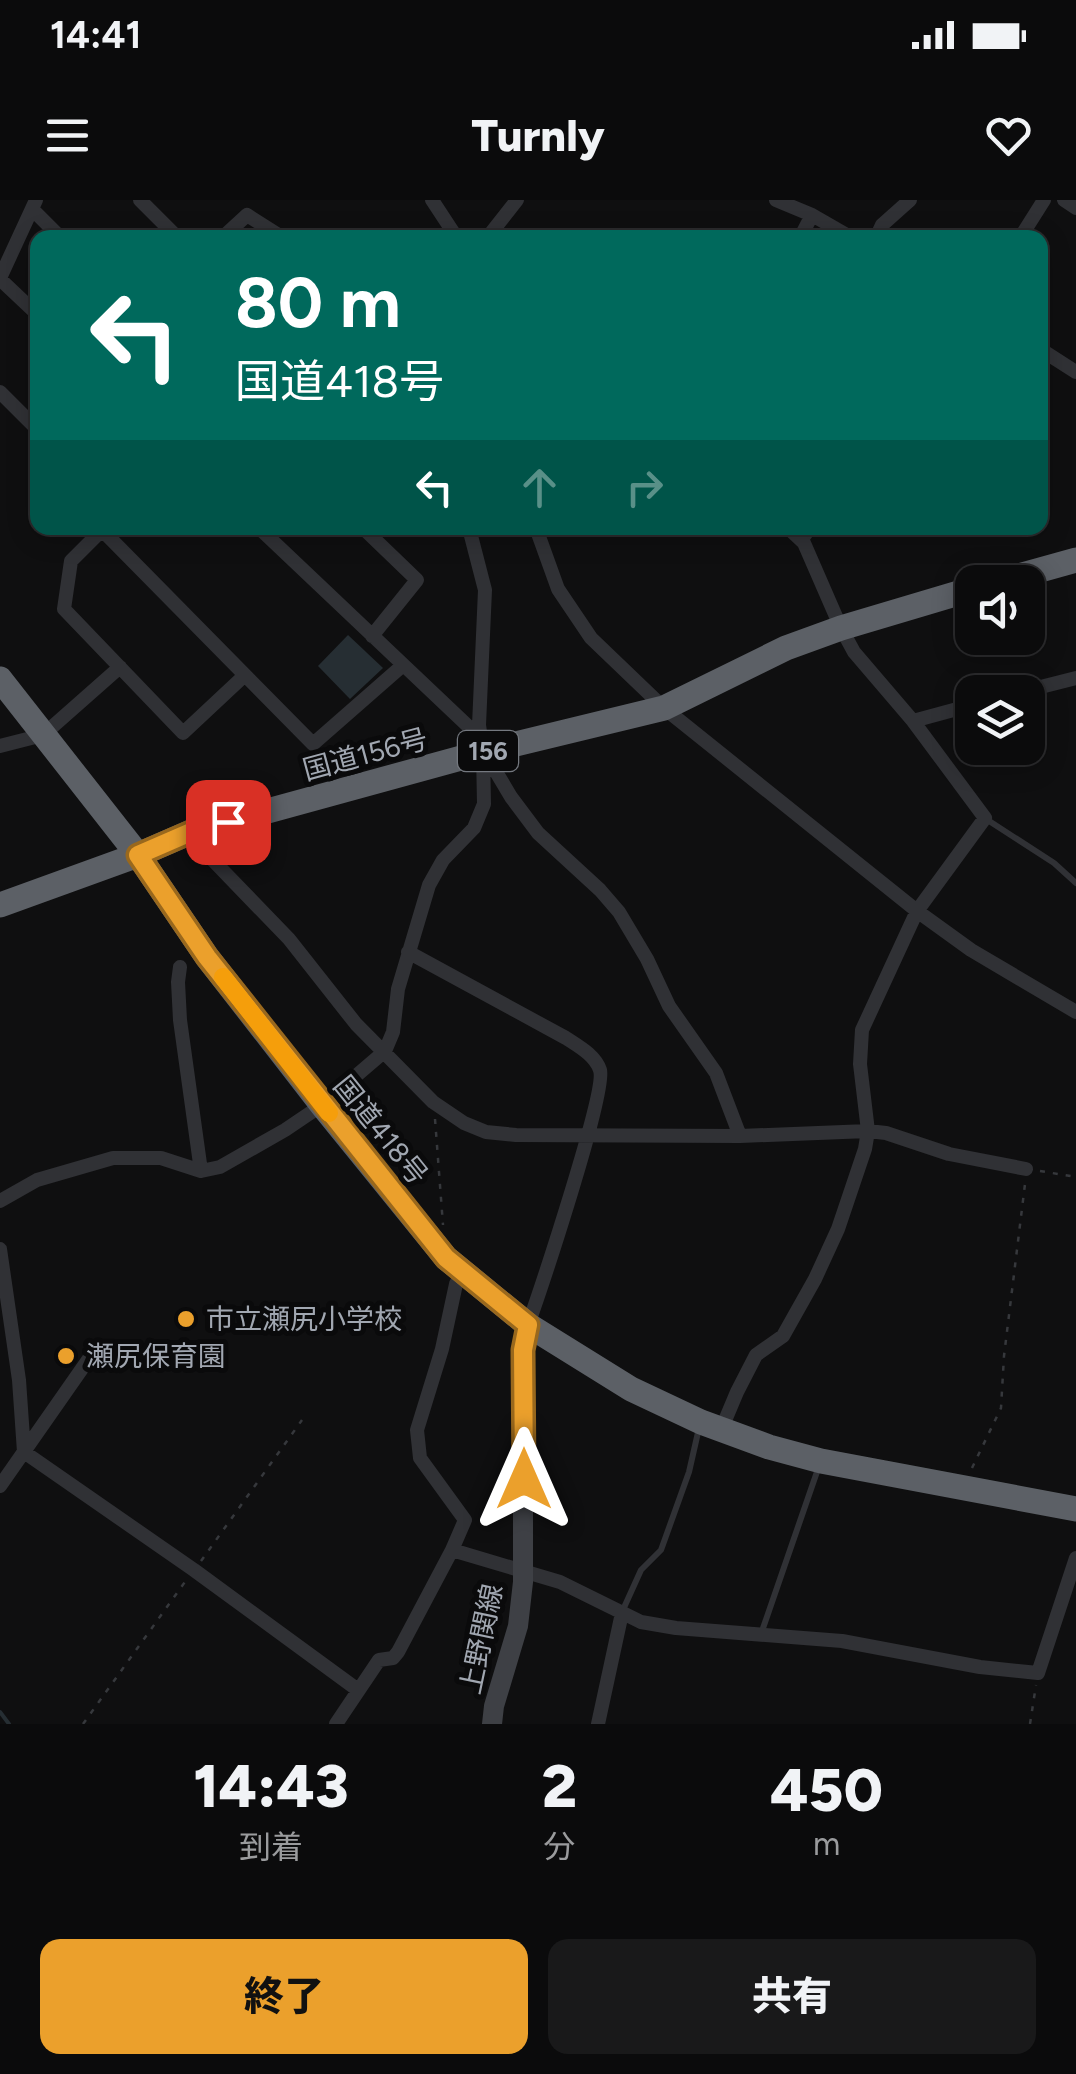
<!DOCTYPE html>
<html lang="ja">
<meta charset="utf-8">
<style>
body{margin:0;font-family:Figtree,"Noto Sans JP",sans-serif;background:#19191a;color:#f1f3f6;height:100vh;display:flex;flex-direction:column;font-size:38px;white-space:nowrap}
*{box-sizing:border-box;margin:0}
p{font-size:32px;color:#9a9b9d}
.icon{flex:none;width:55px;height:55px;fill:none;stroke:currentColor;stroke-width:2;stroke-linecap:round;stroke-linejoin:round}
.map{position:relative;height:1524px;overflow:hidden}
.sheet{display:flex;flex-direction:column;background:#0b0b0c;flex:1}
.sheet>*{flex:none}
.banner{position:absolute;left:30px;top:30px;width:1018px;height:305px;border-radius:20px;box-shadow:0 5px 25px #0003,0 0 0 2px #2b2b2d;background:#00695c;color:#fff;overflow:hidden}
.buttons{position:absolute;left:955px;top:365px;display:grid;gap:20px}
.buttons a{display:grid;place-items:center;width:90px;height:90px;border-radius:20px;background:#0b0b0c;box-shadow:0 5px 25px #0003,0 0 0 2px #2b2b2d;font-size:50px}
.pin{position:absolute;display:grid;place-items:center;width:85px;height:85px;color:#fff;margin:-42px;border-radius:20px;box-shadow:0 5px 15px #0006}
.me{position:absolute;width:110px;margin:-55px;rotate:0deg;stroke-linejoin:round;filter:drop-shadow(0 0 8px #0008)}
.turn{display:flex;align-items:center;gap:35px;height:210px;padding:0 40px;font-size:45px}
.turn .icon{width:130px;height:130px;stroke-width:2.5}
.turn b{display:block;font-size:70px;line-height:85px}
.lanes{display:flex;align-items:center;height:95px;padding:0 40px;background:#0003;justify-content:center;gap:50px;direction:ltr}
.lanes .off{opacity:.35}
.eta{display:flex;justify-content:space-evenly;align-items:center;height:170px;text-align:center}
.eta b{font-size:60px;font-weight:800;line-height:70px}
.action{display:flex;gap:20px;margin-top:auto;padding:20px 40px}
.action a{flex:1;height:115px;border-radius:20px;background:#eba02c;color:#111;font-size:40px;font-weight:800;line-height:115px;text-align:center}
.action a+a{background:#19191a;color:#f1f3f6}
.status{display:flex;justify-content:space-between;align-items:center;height:70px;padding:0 50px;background:#0b0b0c;direction:ltr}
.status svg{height:28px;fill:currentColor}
header{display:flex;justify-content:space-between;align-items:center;height:130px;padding:0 40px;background:#0b0b0c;font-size:45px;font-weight:800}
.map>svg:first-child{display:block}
.water{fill:#262e33}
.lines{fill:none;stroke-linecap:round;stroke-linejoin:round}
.stream{stroke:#262e33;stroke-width:4}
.path{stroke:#36383c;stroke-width:2.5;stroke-dasharray:5 8;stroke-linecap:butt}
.lane{stroke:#303135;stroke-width:6}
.street{stroke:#303135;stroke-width:14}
.secondary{stroke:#3e4045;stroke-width:20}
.highway{stroke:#5c6066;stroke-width:25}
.route-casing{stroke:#99681d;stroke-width:25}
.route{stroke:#eba02c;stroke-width:18}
.slow{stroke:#f59e0b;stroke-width:18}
.poi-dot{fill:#eba02c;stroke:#0a0a0b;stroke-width:4}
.labels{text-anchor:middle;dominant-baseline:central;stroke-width:10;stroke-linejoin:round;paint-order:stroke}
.shield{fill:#0a0a0b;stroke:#74787f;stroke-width:2.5}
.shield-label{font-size:25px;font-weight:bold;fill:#a1a7b1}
.street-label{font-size:28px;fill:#a1a7b1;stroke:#0a0a0b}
.poi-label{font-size:28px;fill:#a1a7b1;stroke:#0a0a0b;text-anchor:start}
</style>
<div class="status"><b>14:41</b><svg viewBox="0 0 49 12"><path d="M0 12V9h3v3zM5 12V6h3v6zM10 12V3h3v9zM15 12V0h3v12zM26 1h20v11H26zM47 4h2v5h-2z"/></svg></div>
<header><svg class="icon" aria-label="menu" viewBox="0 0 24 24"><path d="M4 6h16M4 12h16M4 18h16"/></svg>Turnly<svg class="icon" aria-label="heart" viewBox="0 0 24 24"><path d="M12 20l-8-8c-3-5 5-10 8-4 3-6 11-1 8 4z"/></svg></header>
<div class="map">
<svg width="1076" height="1524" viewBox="0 0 1076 1524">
<rect width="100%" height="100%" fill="#0f0f10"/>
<path class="water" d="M348 435 383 468 350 499 318 466Z"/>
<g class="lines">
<path class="stream" d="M0 1512 9 1524"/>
<path class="path" d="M435 919 443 1025
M1040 971 1076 977
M972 1268 1001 1208 1004 1156 1025 984
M201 1361 302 1220
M83 1524 187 1379
M1030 1524 1036 1485"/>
<path class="lane" d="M804 343 815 328
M986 619 1054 663 1076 683
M622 1412 641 1370 661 1350 689 1272 699 1228
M761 1434 819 1266"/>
<path class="street" d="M140 0 178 38
M432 0 457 38
M776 0 812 15 852 38
M1064 0 1076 8
M32 9 61 38
M222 38 247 15 283 38
M487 38 517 0
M800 38 812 15
M876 38 882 25 910 0
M1020 38 1044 0
M0 78 36 0
M0 79 38 115
M1040 149 1076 172
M0 192 38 230
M104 328 71 361 64 409 183 533 245 475
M259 328 470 528 511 597 538 633 600 690 619 712 647 759 669 806 716 873 740 936
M363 328 417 380 372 436
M536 328 558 389 591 438 664 508 917 711 971 750 1076 812
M788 328 804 343 841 428 854 452 913 521 985 618 917 711 862 830 860 864 868 931 886 933 949 954 1026 969
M102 330 313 544 402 466
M1021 492 1076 478
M913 521 972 505
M0 546 43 535 120 467
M191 632 203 650 289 739 356 824 433 902 464 923 486 932 516 935 740 936 868 931 865 949 838 1029 815 1079 783 1136 756 1155 737 1192 721 1230
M408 752 566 838C578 846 595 855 600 870 607 891 540 1091 528 1125
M180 767 178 782 180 820 201 971
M0 1001 37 980 113 958H161L201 971 220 967 285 930 322 905 385 851 393 832 398 789 429 685 443 660 474 628 484 604 483 552 479 525 485 390 469 328
M0 1049 19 1180 24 1252
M24 1252 194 1370 358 1490
M0 1286 95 1150
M452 1350 560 1382 641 1422 676 1428 842 1441 980 1467 1038 1473 1076 1358
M336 1524 379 1460 393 1458 398 1452 452 1350 465 1320 420 1258 417 1230 442 1149 456 1084 462 1072
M598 1524 622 1413"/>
<path class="secondary" d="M492 1524 494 1506 518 1426 523 1382V1151L528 1125"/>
<path class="highway" d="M997 382 1076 360
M0 479 138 655 207 757 322 905 446 1058 528 1125 631 1189 701 1222 769 1247 821 1261 1076 1309
M0 705 138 655 191 632 483 552 664 508 786 448 841 428 972 389"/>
</g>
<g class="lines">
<defs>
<path id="route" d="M228 622 191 632 138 655 207 757 446 1058 528 1125 523 1150 524 1279"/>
</defs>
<use href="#route" class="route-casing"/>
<use href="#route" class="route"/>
<path class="slow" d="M223 777 329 913"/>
</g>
<g class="poi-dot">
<circle cx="186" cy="1119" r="10"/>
<circle cx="66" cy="1156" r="10"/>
</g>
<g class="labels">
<rect class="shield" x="458" y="531" width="60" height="40" rx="8"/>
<g class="shield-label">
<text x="488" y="551">156</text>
</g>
<g class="street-label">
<text transform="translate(365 554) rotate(-15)">国道156号</text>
<text transform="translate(381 930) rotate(51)">国道418号</text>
<text transform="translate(481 1439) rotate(-78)">上野関線</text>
</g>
<g class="poi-label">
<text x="206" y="1119">市立瀬尻小学校</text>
<text x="86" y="1156">瀬尻保育園</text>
</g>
</g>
</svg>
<div class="buttons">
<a><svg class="icon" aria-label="sound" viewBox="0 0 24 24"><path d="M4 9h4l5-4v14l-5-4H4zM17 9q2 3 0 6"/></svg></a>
<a><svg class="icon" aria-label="layers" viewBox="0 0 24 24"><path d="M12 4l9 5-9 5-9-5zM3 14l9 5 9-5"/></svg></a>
</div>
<div class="pin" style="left:228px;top:622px;background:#d93025"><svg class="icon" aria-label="arrive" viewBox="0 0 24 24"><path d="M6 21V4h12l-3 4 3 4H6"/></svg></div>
<svg class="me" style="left:524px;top:1279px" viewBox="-20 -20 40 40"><path d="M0-17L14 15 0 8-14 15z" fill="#eba02c" stroke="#fff" stroke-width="4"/></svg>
<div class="banner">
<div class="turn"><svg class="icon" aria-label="left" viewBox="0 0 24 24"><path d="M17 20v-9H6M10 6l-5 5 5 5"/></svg><div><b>80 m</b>国道418号</div></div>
<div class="lanes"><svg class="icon" aria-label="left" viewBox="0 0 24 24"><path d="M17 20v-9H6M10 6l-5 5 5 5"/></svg><svg class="icon off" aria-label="ahead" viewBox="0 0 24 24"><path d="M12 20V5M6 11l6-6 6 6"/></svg><svg class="icon off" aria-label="right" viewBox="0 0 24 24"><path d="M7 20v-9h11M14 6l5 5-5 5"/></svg></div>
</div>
</div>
<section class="sheet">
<div class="eta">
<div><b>14:43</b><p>到着</p></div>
<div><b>2</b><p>分</p></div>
<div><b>450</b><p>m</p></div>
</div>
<div class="action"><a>終了</a><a>共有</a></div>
</section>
